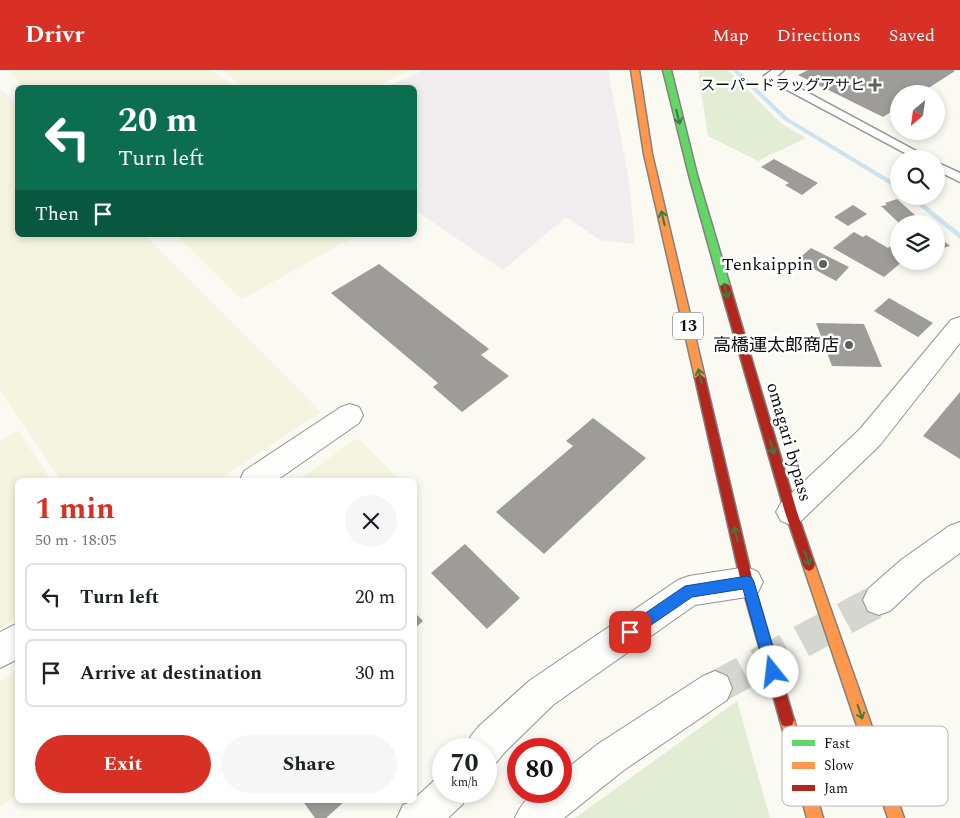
<!DOCTYPE html>
<meta charset="utf-8">
<style>
body{margin:0;font-family:Spectral,"Noto Sans JP",serif;background:#f6f6f6;color:#202124;height:100vh;display:flex;flex-direction:column;font-size:19px;white-space:nowrap}
*{box-sizing:border-box;margin:0}
p{font-size:16px;color:#757577}
.icon{flex:none;width:28px;height:28px;fill:none;stroke:currentColor;stroke-width:2;stroke-linecap:round;stroke-linejoin:round}
.map{position:relative;flex:1;overflow:hidden}
.sheet{position:absolute;left:15px;top:408px;width:402px;height:325px;display:flex;flex-direction:column;background:#fff;border-radius:8px;box-shadow:0 2px 8px #0003}
.sheet>*{flex:none}
.guide{position:absolute;left:15px;top:15px;width:402px;height:152px;border-radius:8px;box-shadow:0 2px 8px #0003;background:#0b6e4f;color:#fff;overflow:hidden}
.needle{width:32px;rotate:209deg}
.fabs{position:absolute;left:890px;top:15px;display:grid;gap:10px}
.fabs a{display:grid;place-items:center;width:55px;height:55px;border-radius:50%;background:#fff;box-shadow:0 2px 8px #0003;font-size:25px}
.speed{position:absolute;left:432px;top:668px;display:flex;gap:10px;font-size:25px;font-weight:700;text-align:center}
.speed>*{display:grid;place-content:center;width:65px;height:65px;border-radius:50%;background:#fff;box-shadow:0 2px 8px #0003;line-height:1}
.speed small{font-size:12px;font-weight:400}
.speed .limit{border:8px solid #d22;background:#fff;color:#111}
.pin{position:absolute;display:grid;place-items:center;width:42px;height:42px;color:#fff;margin:-21px;border-radius:10px;box-shadow:0 2px 8px #0006}
.me{position:absolute;width:55px;margin:-28px;rotate:344deg;stroke-linejoin:round;filter:drop-shadow(0 0 4px #0008)}
.turn{display:flex;align-items:center;gap:18px;height:105px;padding:0 20px;font-size:22px}
.turn .icon{width:65px;height:65px;stroke-width:2.5}
.turn b{display:block;font-size:35px;line-height:42px}
.then{display:flex;align-items:center;height:48px;padding:0 20px;background:#0003;gap:10px;font-size:19px}
.round{display:grid;place-items:center;flex:none;width:52px;height:52px;border-radius:26px;background:#f6f6f6}
.overview{display:flex;align-items:center;justify-content:space-between;height:85px;padding:0 20px}
h1{font-size:30px;font-weight:700;line-height:38px;color:#d93025}
.button{display:flex;gap:10px;margin-top:auto;padding:10px 20px}
.button a{flex:1;height:58px;border-radius:30px;background:#d93025;color:#fff;font-size:20px;font-weight:700;line-height:58px;text-align:center}
.button a+a{background:#f6f6f6;color:#202124}
ul{padding:0;list-style:none}
li{display:flex;align-items:center;gap:15px;height:68px;margin:0 10px 8px;padding:0 10px;border:2px solid #e0e0e0;border-radius:8px}
li div{flex:1}
li b{display:block;font-size:19px}
li em{font-style:normal}
header{display:flex;align-items:center;gap:30px;box-sizing:border-box;height:70px;padding:0 25px;background:#d93025;color:#fff}
header strong{font-size:24px}
nav{display:flex;gap:28px;margin-inline-start:auto;font-size:18px}
.map>svg:first-child{display:block}
.industrial{fill:#f1edee}
.farmland{fill:#f5f4e0}
.green{fill:#e3edd5}
.lines{fill:none;stroke-linecap:round;stroke-linejoin:round}
.stream{fill:#cce3f0;fill-rule:evenodd}
.building{fill:#9e9c98}
.street-tunnel{stroke:#d6d6d0;stroke-width:33;stroke-dasharray:33 16;stroke-linecap:butt}
.lane-casing{stroke:#949390;stroke-width:3}
.street-casing{stroke:#949390;stroke-width:2}
.fast-casing{stroke:#81817d;stroke-width:3}
.slow-casing{stroke:#81817d;stroke-width:3}
.jam-casing{stroke:#81817d;stroke-width:3}
.lane{fill:#fefefd;fill-rule:evenodd}
.street{fill:#fefefd;fill-rule:evenodd}
.fast{fill:#63d668;fill-rule:evenodd}
.slow{fill:#ff974d;fill-rule:evenodd}
.jam{fill:#b3261e;fill-rule:evenodd}
.oneway{stroke:#3c7c3f}
.route{fill:#1a73e8;stroke:#114b97}
.poi-dot{fill:#60605d;stroke:#fff;stroke-width:2}
.labels{text-anchor:middle;dominant-baseline:central;stroke-width:5;stroke-linejoin:round;paint-order:stroke}
.far-poi-label{font-size:15px;fill:#0d0d0d;stroke:#fff;text-anchor:end}
.shield{fill:#fff;stroke:#565656;stroke-width:1}
.shield-label{font-size:16px;font-weight:bold;fill:#0d0d0d}
.poi-label{font-size:18px;fill:#0d0d0d;stroke:#fff;text-anchor:end}
.street-label{font-size:18px;fill:#0d0d0d;stroke:#fff}
.key{fill:#fff;stroke:#b6b6b6;stroke-width:1}
.key-label{font-size:14px;fill:#0d0d0d}
</style>
<header>
<strong>Drivr</strong>
<nav><a>Map</a><a>Directions</a><a>Saved</a></nav>
</header>
<div class="map">
<svg width="960" height="748" viewBox="0 0 960 748">
<rect width="100%" height="100%" fill="#faf9f2"/>
<path class="industrial" d="M424 0H608L629 111 635 174 600 170 566 147 503 200 415 140V18L386 17Z"/>
<path class="farmland" d="M7 0H211L235 17H25Z
M221 0H411L373 18 245 17Z
M0 18 17 36 18 165H145L321 342 218 410H61L0 320Z
M176 165H357L242 229Z
M18 361 51 410H18L17 547 0 559V371Z
M358 368 399 410H298Z
M17 599V724L0 737V611Z"/>
<path class="green" d="M698 0H728L782 54 806 68 758 91 708 66Z
M737 631 770 748H575Z"/>
<g class="lines">
<path class="stream" d="M732 0H738L788 48 899 115V120L784 50Z
M907 126H914L960 163V169Z"/>
</g>
<path class="building" d="M808 0H953L955 1 919 24H899V37L883 47 798 5Z
M774 89 818 113 802 125 785 115 789 113 761 97Z
M897 129 925 154H900L881 136 887 135 885 133Z
M853 135 867 144 848 156 834 147Z
M854 162 863 167 866 165 888 178 893 174 899 178V191H903L884 207 833 178Z
M936 164 950 176 936 180Z
M811 178 849 197 836 211 797 190Z
M379 194 489 279 481 285 509 306 462 342 433 317 438 313 331 223Z
M889 228 933 253 918 267 874 241Z
M816 253 864 254 882 297 832 296Z
M960 322V389L923 366Z
M593 348 646 388 544 484 496 442 573 376 566 371Z
M465 474 520 528 487 559 431 503Z
M415 543 423 551 415 558Z
M302 730H346L326 748H315Z"/>
<g class="lines">
<path class="street-tunnel" d="M715 618 879 530"/>
<defs>
<path id="lane" d="M772 0H784L777 6 931 89H916L765 8 764 6Z
M936 92 960 103V112L936 100Z"/>
<path id="street" d="M960 247V273L880 375 801 451 791 455 781 451 776 442 781 433 860 359 951 250Z
M350 334 359 337 363 345 359 353 277 410H240L244 401 341 337Z
M960 452V483L923 510 890 541 879 545 868 541 863 530 868 519 901 490 949 456Z
M747 497 758 502 763 512 758 522 747 527 695 535 553 635 504 683 497 692 486 696V679H466L471 666 478 657 529 611 678 510 689 506Z
M18 553V589L0 598V562Z
M715 601 727 606 732 618 727 630 624 700 564 748H515C526 723 536 721 561 721V703L598 674 703 606Z
M444 705V721H468L463 734 448 748H397L403 735 415 730V728L437 708Z"/>
<path id="fast" d="M663 0H671L697 105 730 216 725 219 720 216 689 105Z"/>
<path id="slow" d="M631 0H639L652 84 705 308 700 312 695 308 644 84Z
M809 489 813 491 815 495 904 748H888L803 495 805 491Z
M787 643 792 645 794 650 823 748H807L780 650 782 645Z"/>
<path id="jam" d="M725 213 730 216 797 442 815 495 813 499 809 501 805 499 803 495 785 442 720 216Z
M700 304 705 308 753 512 794 650 792 655 787 657 782 655 780 650 741 512 695 308Z"/>
</defs>
<use href="#lane" class="lane-casing"/>
<use href="#street" class="street-casing"/>
<use href="#fast" class="fast-casing"/>
<use href="#slow" class="slow-casing"/>
<use href="#jam" class="jam-casing"/>
<use href="#lane" class="lane"/>
<use href="#street" class="street"/>
<use href="#fast" class="fast"/>
<use href="#slow" class="slow"/>
<use href="#jam" class="jam"/>
</g>
<defs><path id="oneway-shaft" d="M-6 0H5M1.5-3L5.5 0L1.5 3" fill="none" stroke-width="1.6" stroke-linecap="round" stroke-linejoin="round" transform="scale(1.25)"/></defs>
<g class="oneway">
<use href="#oneway-shaft" transform="translate(678 47) rotate(76)"/>
<use href="#oneway-shaft" transform="translate(663 148) rotate(-103)"/>
<use href="#oneway-shaft" transform="translate(726 221) rotate(74)"/>
<use href="#oneway-shaft" transform="translate(700 306) rotate(-103)"/>
<use href="#oneway-shaft" transform="translate(772 377) rotate(74)"/>
<use href="#oneway-shaft" transform="translate(736 464) rotate(-103)"/>
<use href="#oneway-shaft" transform="translate(807 488) rotate(71)"/>
<use href="#oneway-shaft" transform="translate(860 642) rotate(71)"/>
</g>
<path class="route" d="M747 506 752 508 754 512 780 602 778 606 773 608 768 606 766 602 743 519 692 527 635 566 630 568 625 566 623 562 625 557 685 516Z"/>
<g class="poi-dot">
<path d="M872.5 7.5h5v5h5v5h-5v5h-5v-5h-5v-5h5z"/>
<circle cx="823" cy="194" r="5"/>
<circle cx="849" cy="275" r="5"/>
</g>
<g class="labels">
<g class="far-poi-label">
<text x="865" y="15">スーパードラッグアサヒ</text>
</g>
<rect class="shield" x="673" y="242.5" width="30" height="27" rx="4"/>
<g class="shield-label">
<text x="688" y="256">13</text>
</g>
<g class="poi-label">
<text x="813" y="194">Tenkaippin</text>
<text x="839" y="275">高橋運太郎商店</text>
</g>
<g class="street-label">
<text transform="translate(789 372) rotate(74)">omagari bypass</text>
</g>
</g>
<rect x="782" y="656" width="166" height="80" rx="8" class="key"/>
<rect x="792" y="670" width="23" height="6" fill="#63d668"/>
<rect x="792" y="692" width="23" height="7" fill="#ff974d"/>
<rect x="792" y="715" width="23" height="6" fill="#b3261e"/>
<g class="key-label">
<text x="824" y="678">Fast</text>
<text x="824" y="700">Slow</text>
<text x="824" y="723">Jam</text>
</g>
</svg>
<div class="fabs">
<a><svg class="needle" viewBox="-14 -14 28 28"><path d="M0-13l5 13h-10z" fill="#e53935"/><path d="M0 13l5-13h-10z" fill="#757577"/></svg></a>
<a><svg class="icon" aria-label="search" viewBox="0 0 24 24"><circle cx="10" cy="10" r="6"/><path d="M15 15l6 6"/></svg></a>
<a><svg class="icon" aria-label="layers" viewBox="0 0 24 24"><path d="M12 4l9 5-9 5-9-5zM3 14l9 5 9-5"/></svg></a>
</div>
<div class="speed"><div>70<small>km/h</small></div><div class="limit">80</div></div>
<div class="pin" style="left:630px;top:562px;background:#d93025"><svg class="icon" aria-label="arrive" viewBox="0 0 24 24"><path d="M6 21V4h12l-3 4 3 4H6"/></svg></div>
<svg class="me" style="left:773px;top:602px" viewBox="-20 -20 40 40"><circle r="19" fill="#fff"/><path d="M0-13L10 11 0 6-10 11z" fill="#1a73e8"/></svg>
<div class="guide">
<div class="turn"><svg class="icon" aria-label="left" viewBox="0 0 24 24"><path d="M17 20v-9H6M10 6l-5 5 5 5"/></svg><div><b>20 m</b>Turn left</div></div>
<div class="then">Then<svg class="icon" aria-label="arrive" viewBox="0 0 24 24"><path d="M6 21V4h12l-3 4 3 4H6"/></svg></div>
</div>
<section class="sheet">
<div class="overview"><div><h1>1 min</h1><p>50 m · 18:05</p></div><a class="round"><svg class="icon" aria-label="close" viewBox="0 0 24 24"><path d="M6 6l12 12M18 6L6 18"/></svg></a></div>
<ul>
<li><svg class="icon" aria-label="left" viewBox="0 0 24 24"><path d="M17 20v-9H6M10 6l-5 5 5 5"/></svg><div><b>Turn left</b></div><em>20 m</em></li>
<li><svg class="icon" aria-label="arrive" viewBox="0 0 24 24"><path d="M6 21V4h12l-3 4 3 4H6"/></svg><div><b>Arrive at destination</b></div><em>30 m</em></li>
</ul>
<div class="button"><a>Exit</a><a>Share</a></div>
</section>
</div>
